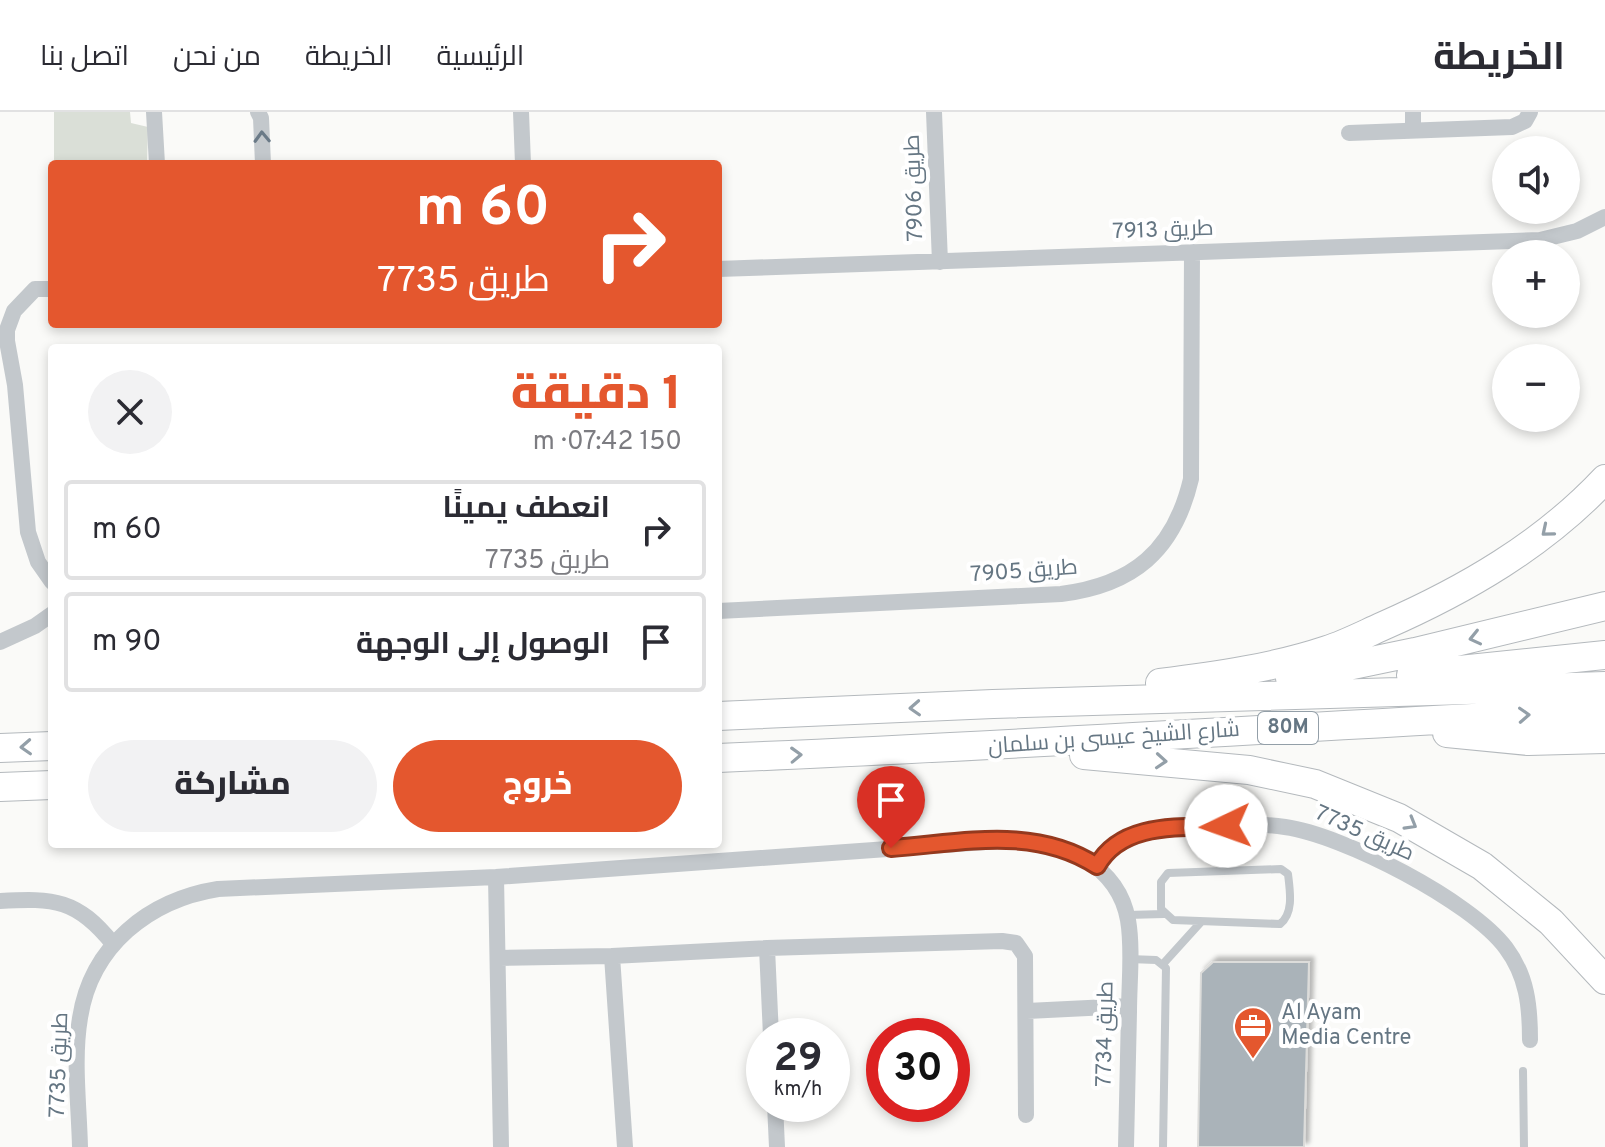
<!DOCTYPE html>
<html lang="ar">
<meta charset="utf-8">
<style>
body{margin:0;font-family:Overpass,Cairo,sans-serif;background:#f2f2f3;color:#2b2b33;direction:rtl;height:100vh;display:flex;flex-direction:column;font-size:30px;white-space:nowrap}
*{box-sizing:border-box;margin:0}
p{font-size:26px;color:#7c7c81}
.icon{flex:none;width:44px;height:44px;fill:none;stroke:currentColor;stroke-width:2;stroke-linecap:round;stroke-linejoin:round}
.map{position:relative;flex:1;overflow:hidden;direction:ltr}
.sheet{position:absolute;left:48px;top:232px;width:674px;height:504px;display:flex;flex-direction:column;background:#fff;border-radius:8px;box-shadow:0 4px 12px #0003;direction:rtl}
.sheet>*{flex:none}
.banner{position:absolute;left:48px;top:48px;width:674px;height:168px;border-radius:8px;box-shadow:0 4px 12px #0003;direction:rtl;background:#e4572e;color:#fff;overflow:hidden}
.tools{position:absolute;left:1492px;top:24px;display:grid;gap:16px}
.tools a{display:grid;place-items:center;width:88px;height:88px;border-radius:50%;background:#fff;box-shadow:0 4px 12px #0003;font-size:40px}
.speed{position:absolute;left:746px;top:906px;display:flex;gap:16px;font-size:40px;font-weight:700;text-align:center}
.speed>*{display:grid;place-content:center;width:104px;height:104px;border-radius:50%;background:#fff;box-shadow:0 4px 12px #0003;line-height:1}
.speed small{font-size:20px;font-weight:400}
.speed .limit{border:12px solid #d22;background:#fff;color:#111}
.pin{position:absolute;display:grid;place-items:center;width:68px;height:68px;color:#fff;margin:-82px -34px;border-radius:50% 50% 50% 0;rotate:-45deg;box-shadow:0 0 8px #0007}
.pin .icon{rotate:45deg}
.me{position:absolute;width:88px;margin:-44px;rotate:267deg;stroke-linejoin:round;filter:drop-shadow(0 0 6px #0008)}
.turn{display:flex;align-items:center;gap:28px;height:168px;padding:0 40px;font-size:36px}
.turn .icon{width:104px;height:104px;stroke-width:2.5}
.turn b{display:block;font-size:56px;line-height:68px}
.round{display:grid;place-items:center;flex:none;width:84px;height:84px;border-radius:42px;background:#f2f2f3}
.summary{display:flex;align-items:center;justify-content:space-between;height:136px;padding:0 40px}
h1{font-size:48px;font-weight:800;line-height:60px;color:#e4572e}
.action{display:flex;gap:16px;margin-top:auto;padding:16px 40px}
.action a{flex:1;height:92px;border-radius:48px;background:#e4572e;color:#fff;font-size:32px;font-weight:800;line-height:92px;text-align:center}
.action a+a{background:#f2f2f3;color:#2b2b33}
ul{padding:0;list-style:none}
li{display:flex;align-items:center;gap:24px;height:100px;margin:0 16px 12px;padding:0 24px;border:4px solid #e1e1e2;border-radius:8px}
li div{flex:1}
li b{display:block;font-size:30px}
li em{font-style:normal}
header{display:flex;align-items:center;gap:48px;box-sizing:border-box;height:112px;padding:0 40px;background:#fff;border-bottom:2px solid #e1e1e2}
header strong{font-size:38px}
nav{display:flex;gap:44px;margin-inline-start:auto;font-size:28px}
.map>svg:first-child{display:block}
.green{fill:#dadfd7}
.building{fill:#aab3b9;stroke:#dcdcda;stroke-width:2;filter:url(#shadow)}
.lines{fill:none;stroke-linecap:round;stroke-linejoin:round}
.motorway-casing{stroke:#b4b9bd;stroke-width:30}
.service{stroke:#c3c8cc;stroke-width:8}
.minor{stroke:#c3c8cc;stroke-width:16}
.motorway{stroke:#fff;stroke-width:28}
.oneway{stroke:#6a7a87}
.oneway2{stroke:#939fa8}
.route-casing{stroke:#94391e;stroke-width:20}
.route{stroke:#e4572e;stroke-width:14}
.labels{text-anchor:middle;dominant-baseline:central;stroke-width:8;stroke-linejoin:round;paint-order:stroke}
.shield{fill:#fff;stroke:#939fa8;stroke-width:2}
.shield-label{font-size:20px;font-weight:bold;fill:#657683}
.street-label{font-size:22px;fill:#657683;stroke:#fff}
.poi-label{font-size:22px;fill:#657683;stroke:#fff;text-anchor:start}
</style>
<header>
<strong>الخريطة</strong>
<nav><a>الرئيسية</a><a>الخريطة</a><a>من نحن</a><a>اتصل بنا</a></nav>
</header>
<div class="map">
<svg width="1605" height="1035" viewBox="0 0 1605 1035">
<defs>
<filter id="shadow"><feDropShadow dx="4.5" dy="-4.5" stdDeviation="2" flood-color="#0004"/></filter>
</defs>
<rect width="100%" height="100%" fill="#fafaf8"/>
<path class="green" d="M54 0H130L131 11 148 15 147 52H54Z"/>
<path class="building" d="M1213 850H1309L1304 1035H1198L1201 861Z"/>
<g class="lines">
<defs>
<path id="motorway" d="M1411 563 1605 543
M1290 566 1415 540 1605 494
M1160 571C1216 564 1273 556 1327 538 1346 532 1365 522 1383 514 1465 478 1543 433 1605 367
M718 604 993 592 1605 574
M1447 621 1528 629 1605 627
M0 636 52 634
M1084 643 1249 658 1315 672 1399 706 1482 754 1551 810 1605 868
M718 646C1014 634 1309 614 1605 599
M0 675 52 673"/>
</defs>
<use href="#motorway" class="motorway-casing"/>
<path class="service" d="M1281 757 1288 762C1290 779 1294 801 1280 812L1173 808 1161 797V770L1168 761Z
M1127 803 1164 802
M1129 847 1156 848 1166 856 1163 1035
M1163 852 1201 810
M1523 959 1524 1035"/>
<path class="minor" d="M154 0 157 52
M258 0 261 6 263 52
M521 0 523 52
M934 0 940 150
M1413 0V18
M1349 21 1512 15 1525 9 1530 0
M718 157 1540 128 1577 119 1605 105
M52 177H35L14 199 7 218V229L15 273 28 420 38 450 52 470
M718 499 1061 482C1133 473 1174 439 1191 367L1192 140
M0 530 35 514 52 502
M1097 754C1116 720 1153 718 1187 716 1219 714 1253 710 1285 715 1343 723 1471 789 1506 836 1527 864 1530 894 1530 928
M496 765 501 1035
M0 789C54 786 77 787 113 832
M767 836 771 924
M612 844 625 1035
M500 846 612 844 767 836 1002 829 1016 831 1025 844 1026 1003
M1027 899 1129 894
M775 992 777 1035
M80 1035C79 993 73 947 80 906 91 834 149 788 218 777L496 765 1013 728C1064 729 1118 753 1128 808 1133 837 1129 871 1129 900 1128 945 1127 990 1126 1035"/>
<use href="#motorway" class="motorway"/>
</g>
<defs><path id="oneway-chevron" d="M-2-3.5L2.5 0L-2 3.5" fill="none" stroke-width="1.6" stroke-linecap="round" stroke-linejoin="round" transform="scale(2)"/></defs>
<use class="oneway" href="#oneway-chevron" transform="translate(262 25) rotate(-92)"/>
<g class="oneway2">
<use href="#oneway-chevron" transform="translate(1547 419) rotate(140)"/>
<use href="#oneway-chevron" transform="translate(1475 526) rotate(167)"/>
<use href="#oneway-chevron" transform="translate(915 596) rotate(177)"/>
<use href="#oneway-chevron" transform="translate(1524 603) rotate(-3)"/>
<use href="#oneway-chevron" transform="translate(26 635) rotate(177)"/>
<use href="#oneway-chevron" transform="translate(796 643) rotate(-2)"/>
<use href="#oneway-chevron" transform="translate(1161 649) rotate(4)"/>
<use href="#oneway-chevron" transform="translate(1411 712) rotate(30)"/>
</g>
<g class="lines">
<defs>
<path id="route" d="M891 736C962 731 1034 713 1097 754 1122 709 1182 716 1226 714"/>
</defs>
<use href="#route" class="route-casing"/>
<use href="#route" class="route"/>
</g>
<defs>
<symbol id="office-pin" viewBox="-11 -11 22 30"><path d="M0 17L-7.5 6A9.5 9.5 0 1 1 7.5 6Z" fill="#e4572e" stroke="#fff"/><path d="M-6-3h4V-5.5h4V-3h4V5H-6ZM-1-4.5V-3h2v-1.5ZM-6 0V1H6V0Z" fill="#fff"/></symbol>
</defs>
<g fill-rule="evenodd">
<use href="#office-pin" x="1231" y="892" width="44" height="60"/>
</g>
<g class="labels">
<rect class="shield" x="1258" y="600" width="60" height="32" rx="6"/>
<g class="shield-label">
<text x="1288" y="616">80M</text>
</g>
<g class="street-label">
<text transform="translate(915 76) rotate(-92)">طريق 7906</text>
<text transform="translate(1163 119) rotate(-2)">طريق 7913</text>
<text transform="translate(1024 460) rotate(-4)">طريق 7905</text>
<text transform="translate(1114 627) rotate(-4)">شارع الشيخ عيسى بن سلمان</text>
<text transform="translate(1364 722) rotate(24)">طريق 7735</text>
<text transform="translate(1106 922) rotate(-89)">طريق 7734</text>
<text transform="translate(60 953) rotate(-88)">طريق 7735</text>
</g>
<g class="poi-label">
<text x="1281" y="901">Al Ayam<tspan x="1281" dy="25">Media Centre</tspan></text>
</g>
</g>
</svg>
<div class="tools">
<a><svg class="icon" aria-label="sound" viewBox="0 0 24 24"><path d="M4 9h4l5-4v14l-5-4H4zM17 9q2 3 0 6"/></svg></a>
<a>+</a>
<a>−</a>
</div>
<div class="speed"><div>29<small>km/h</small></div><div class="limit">30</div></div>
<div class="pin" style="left:891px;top:736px;background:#d93025"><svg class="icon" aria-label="arrive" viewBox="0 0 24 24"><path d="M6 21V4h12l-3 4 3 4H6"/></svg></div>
<svg class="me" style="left:1226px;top:714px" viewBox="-20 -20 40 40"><circle r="19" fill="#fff"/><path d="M0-13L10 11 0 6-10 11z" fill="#e4572e"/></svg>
<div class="banner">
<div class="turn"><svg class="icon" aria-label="right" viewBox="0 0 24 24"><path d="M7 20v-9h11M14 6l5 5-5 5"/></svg><div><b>60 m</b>طريق 7735</div></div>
</div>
<section class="sheet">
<div class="summary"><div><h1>1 دقيقة</h1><p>150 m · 07:42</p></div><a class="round"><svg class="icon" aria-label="close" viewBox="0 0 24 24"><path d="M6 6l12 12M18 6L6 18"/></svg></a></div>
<ul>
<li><svg class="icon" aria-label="right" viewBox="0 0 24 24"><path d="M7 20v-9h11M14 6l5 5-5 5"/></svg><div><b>انعطف يمينًا</b><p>طريق 7735</p></div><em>60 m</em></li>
<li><svg class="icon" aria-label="arrive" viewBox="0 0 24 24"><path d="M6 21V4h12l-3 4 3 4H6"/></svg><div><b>الوصول إلى الوجهة</b></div><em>90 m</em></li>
</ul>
<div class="action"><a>خروج</a><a>مشاركة</a></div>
</section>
</div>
